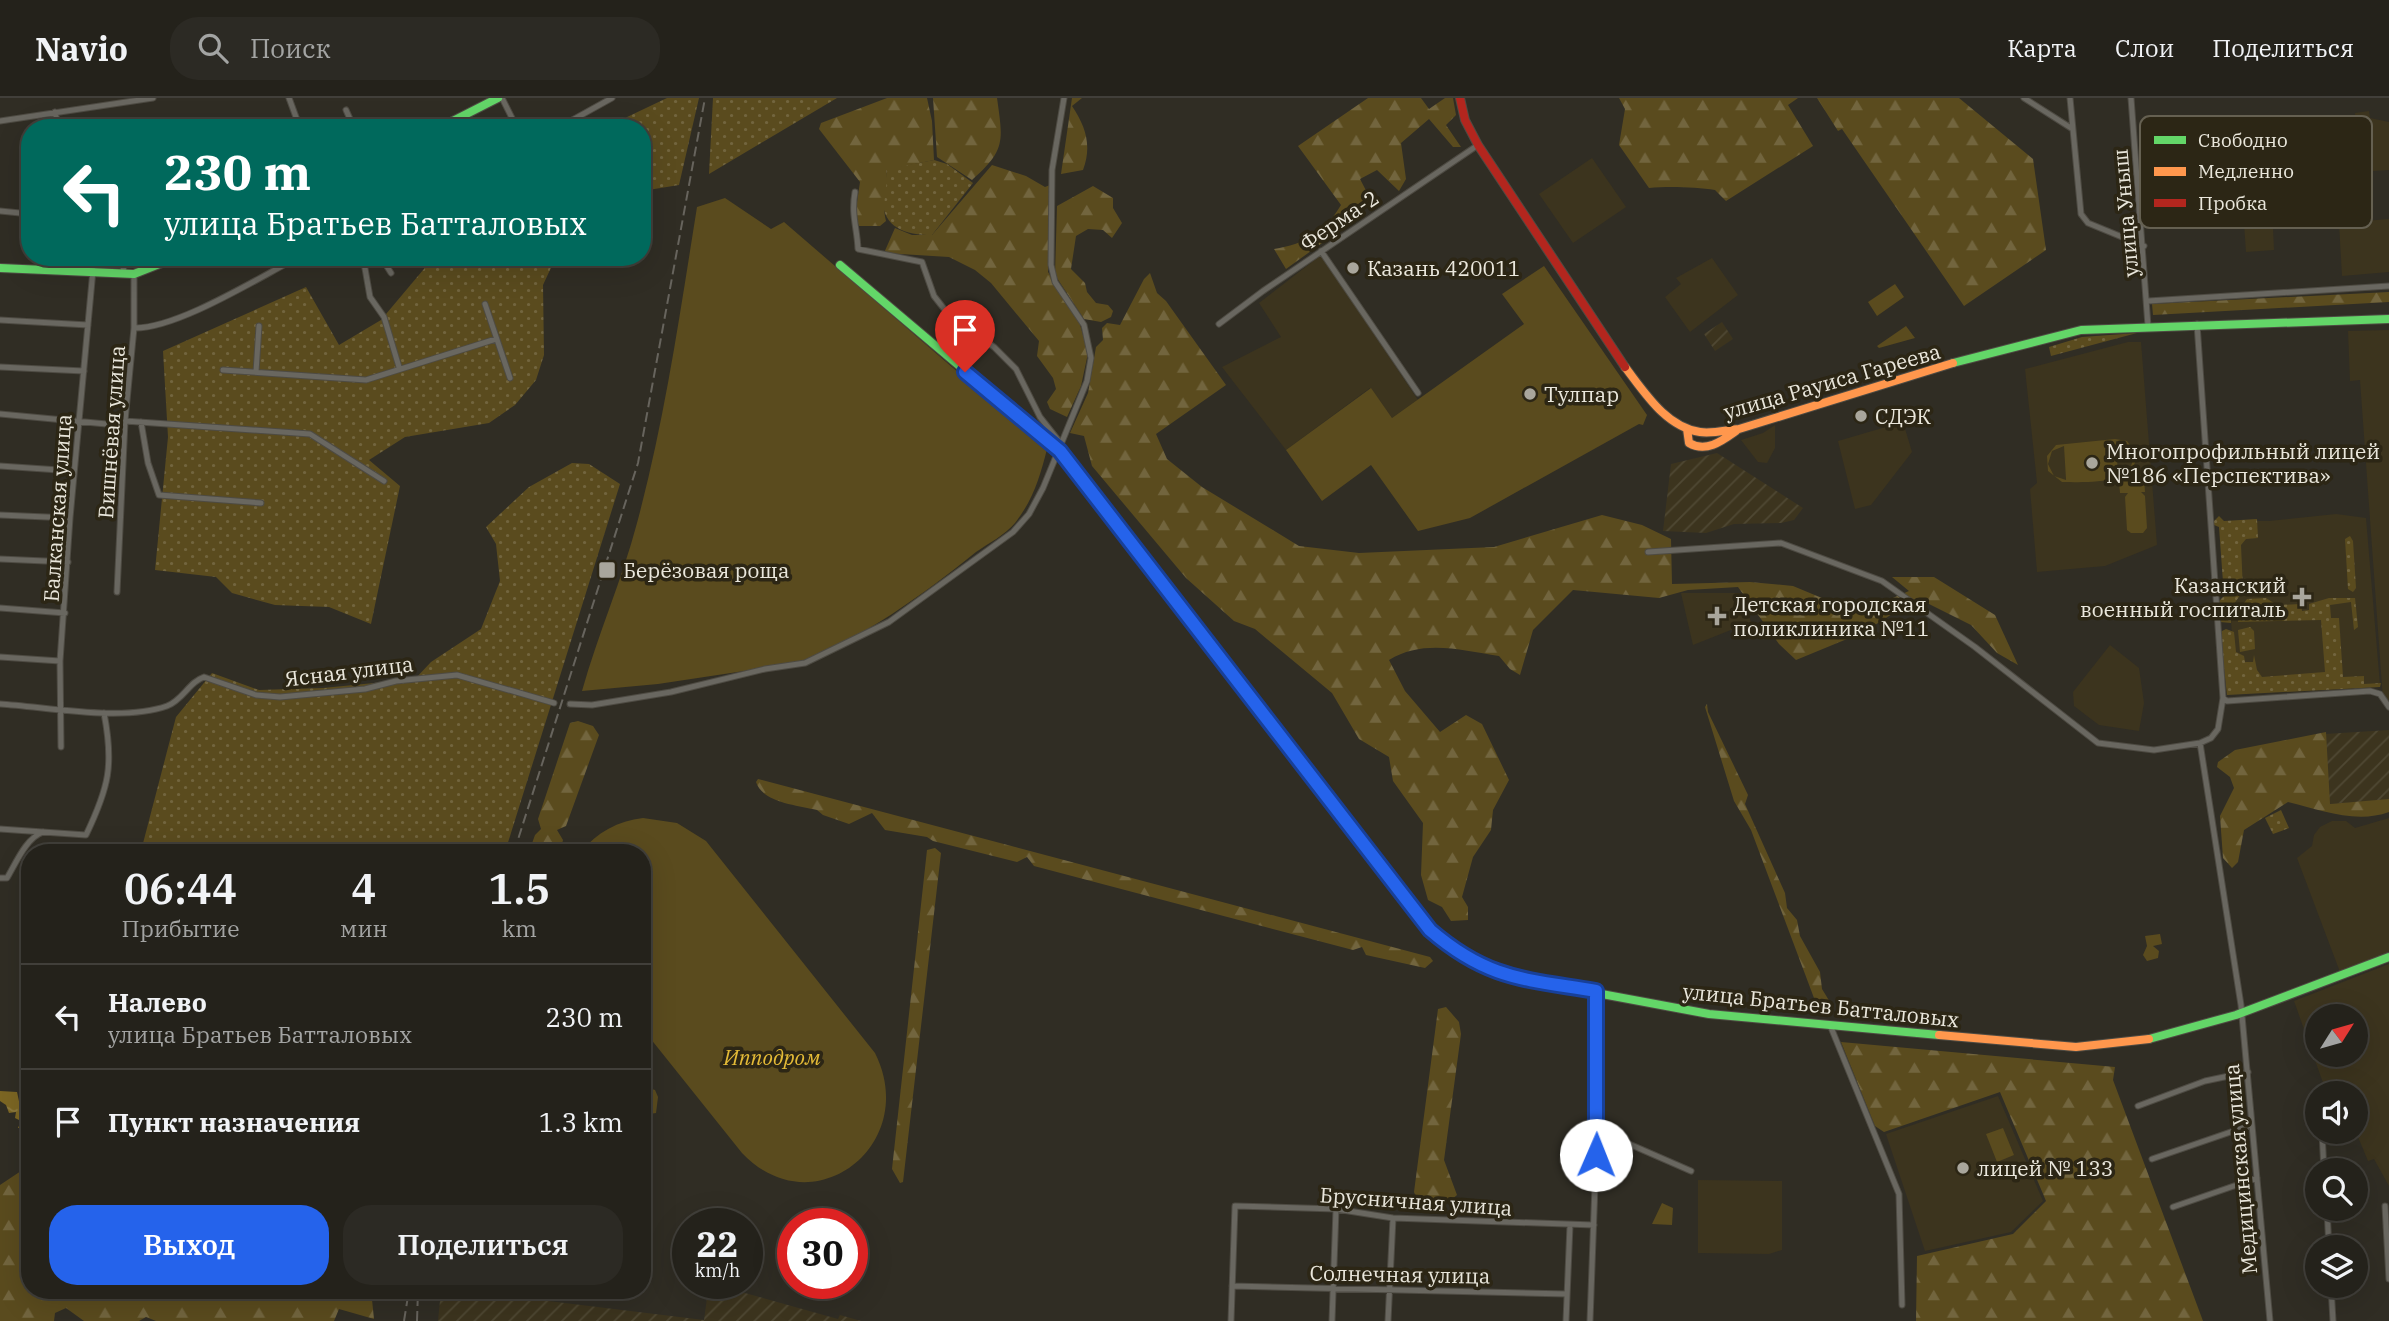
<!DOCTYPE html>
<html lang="ru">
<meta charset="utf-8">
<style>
body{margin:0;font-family:"IBM Plex Serif",serif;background:#2c2a24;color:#f1f3f6;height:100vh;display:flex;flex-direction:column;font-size:26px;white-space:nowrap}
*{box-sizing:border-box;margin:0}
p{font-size:23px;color:#a3a4a3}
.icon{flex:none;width:38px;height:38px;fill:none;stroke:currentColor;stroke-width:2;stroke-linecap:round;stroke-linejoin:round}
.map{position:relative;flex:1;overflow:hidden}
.drawer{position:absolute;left:21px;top:746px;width:630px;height:455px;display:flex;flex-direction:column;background:#24221b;border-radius:28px;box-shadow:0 7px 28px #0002,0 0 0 2px #413f3a}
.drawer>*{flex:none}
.top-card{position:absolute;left:21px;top:21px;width:630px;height:147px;border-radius:28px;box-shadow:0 7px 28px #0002,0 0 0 2px #413f3a;background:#00695c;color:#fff;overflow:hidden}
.needle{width:46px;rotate:53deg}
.controls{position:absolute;left:2305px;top:906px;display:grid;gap:14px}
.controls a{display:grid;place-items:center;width:63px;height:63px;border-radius:50%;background:#24221b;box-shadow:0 7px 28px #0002,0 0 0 2px #413f3a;font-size:35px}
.speed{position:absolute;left:672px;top:1110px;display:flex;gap:14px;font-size:35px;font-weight:700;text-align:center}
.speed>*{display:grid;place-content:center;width:91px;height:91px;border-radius:50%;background:#24221b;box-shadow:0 7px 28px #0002,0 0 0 2px #413f3a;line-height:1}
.speed small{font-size:18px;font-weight:400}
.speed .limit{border:10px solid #d22;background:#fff;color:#111}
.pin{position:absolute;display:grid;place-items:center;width:60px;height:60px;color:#fff;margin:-72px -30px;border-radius:50% 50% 50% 0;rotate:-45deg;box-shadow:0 0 7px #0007}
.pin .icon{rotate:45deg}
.me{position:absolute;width:77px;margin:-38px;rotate:1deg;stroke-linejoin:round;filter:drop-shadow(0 0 5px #0008)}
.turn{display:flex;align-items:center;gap:24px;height:147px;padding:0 28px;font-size:32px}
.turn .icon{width:91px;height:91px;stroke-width:2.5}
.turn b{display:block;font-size:49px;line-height:60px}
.eta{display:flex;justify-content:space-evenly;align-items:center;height:119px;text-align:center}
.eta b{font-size:42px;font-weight:600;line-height:49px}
.primary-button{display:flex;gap:14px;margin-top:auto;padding:14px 28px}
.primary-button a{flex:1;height:80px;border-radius:28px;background:#2563eb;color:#fff;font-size:28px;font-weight:600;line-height:80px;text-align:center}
.primary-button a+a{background:#2c2a24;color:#f1f3f6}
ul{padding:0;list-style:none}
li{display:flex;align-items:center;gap:21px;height:105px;padding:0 28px;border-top:2px solid #413f3a}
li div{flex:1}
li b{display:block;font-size:26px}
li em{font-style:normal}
header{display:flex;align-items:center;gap:42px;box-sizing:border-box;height:98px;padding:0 35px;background:#24221b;border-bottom:2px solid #413f3a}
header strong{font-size:33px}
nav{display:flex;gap:38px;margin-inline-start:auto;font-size:24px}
.search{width:490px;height:63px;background:#2c2a24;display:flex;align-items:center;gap:18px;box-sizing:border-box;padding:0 24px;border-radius:28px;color:#a3a4a3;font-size:26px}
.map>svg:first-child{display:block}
.built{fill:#3c341e;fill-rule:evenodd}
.industrial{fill:url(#industrial-furrows)}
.grass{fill:url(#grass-dots)}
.forest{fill:url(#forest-firs)}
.park{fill:#5a4b1e;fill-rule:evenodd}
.water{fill:url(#water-ripples)}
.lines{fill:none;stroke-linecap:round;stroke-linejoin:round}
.street-casing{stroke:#4e4b43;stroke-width:7}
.fast-casing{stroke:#4e4b43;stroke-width:10}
.slow-casing{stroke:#4e4b43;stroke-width:10}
.jam-casing{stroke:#4e4b43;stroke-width:10}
.street{stroke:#696760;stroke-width:5}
.fast{stroke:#63d668;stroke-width:8}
.slow{stroke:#ff974d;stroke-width:8}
.jam{stroke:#b3261e;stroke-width:8}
.rail{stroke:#67645d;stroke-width:2;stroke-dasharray:10 5;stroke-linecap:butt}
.route-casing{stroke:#184099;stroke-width:18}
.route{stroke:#2563eb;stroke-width:12}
.poi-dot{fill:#a9a69c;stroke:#2c2615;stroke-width:2.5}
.labels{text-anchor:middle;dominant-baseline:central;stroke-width:7;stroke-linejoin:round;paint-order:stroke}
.street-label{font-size:21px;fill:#eae7dc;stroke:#2c2615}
.poi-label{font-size:21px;fill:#eae7dc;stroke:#2c2615;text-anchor:start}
.park-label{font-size:21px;font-style:italic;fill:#e4bb37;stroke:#2c2615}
.key{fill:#2c2615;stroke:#656051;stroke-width:2}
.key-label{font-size:19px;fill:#eae7dc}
</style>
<header>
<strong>Navio</strong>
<div class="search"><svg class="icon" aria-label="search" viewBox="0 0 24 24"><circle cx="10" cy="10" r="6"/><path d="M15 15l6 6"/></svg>Поиск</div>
<nav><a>Карта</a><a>Слои</a><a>Поделиться</a></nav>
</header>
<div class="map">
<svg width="2389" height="1223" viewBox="0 0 2389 1223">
<defs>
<pattern id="industrial-furrows" width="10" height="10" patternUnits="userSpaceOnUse" patternTransform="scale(1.75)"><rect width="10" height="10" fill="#3c341e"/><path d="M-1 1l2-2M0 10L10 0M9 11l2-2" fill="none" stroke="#4f4833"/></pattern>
<pattern id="grass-dots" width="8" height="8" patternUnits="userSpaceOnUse" patternTransform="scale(1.75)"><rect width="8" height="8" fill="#5a4b1e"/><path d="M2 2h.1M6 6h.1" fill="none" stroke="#72653e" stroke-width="1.8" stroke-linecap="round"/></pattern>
<pattern id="forest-firs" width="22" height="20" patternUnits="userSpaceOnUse" patternTransform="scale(1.75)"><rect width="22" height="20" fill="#5a4b1e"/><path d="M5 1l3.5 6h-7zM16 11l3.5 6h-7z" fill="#72653e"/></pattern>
<pattern id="water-ripples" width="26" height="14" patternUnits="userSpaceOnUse" patternTransform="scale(1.75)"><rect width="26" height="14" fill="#7c6623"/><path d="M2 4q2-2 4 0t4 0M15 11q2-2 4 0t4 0" fill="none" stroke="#8f7c42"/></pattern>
</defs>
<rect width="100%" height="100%" fill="#302d24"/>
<path class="built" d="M2369 13 2370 20 2389 24V72L2358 74 2355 15Z
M1592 60 1626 109 1573 145 1539 96Z
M2269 81 2271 109H2276L2277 123 2285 122V129L2273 130 2274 152 2246 154 2241 83Z
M2389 121V174L2342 178 2339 125Z
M1321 157 1418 302 1392 320 1370 290 1286 352 1222 269 1281 239 1259 205Z
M1712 160 1738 197 1690 234 1665 199 1681 186 1676 180Z
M2389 232V602H2383L2360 282 2350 283 2348 233Z
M2128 244H2141L2157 447 2105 468 2037 474 2030 391 2037 385 2025 271Z
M1903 324 1912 354 1871 407 1855 411 1838 343Z
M1775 327V350L1767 365 1758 364 1741 342 1763 335Z
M2336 416 2366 420 2380 587H2235L2225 423H2269Z
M1681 495H1740L1751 524 1693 547Z
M2110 547 2139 570 2144 605 2139 633 2099 627 2074 608 2073 594Z
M2389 720V856L2340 874 2297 760 2312 748 2314 737 2320 729 2332 723H2346L2355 730Z
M2389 866V1088L2374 1061 2368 1063 2356 1034V996H2327L2294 903ZM2317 919H2356V957H2317Z
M1998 998 2043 1103 2011 1134 1925 1153 1886 1036Z
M1698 1082 1782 1083V1152L1769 1156 1698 1155Z"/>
<path class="industrial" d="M1722 224 1733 241 1715 253 1704 236Z
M1717 355 1803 410 1794 422 1781 425 1734 426 1706 435 1663 433 1671 366Z
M2389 632V702L2329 706 2325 636Z
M709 1185 838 1221 840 1217 861 1223H438L441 1192H532V1201L704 1222Z"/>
<path class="grass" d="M667 0H699L679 87 642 93V30H604Z
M713 0H837L709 76Z
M934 62 947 66 973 85 932 137C902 137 878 127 884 93 885 84 887 81 886 71Z
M434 159H556L543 187 544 257 536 282 515 307 489 325 405 339 369 362 400 388 371 526 329 509 275 507 232 495 216 479 155 472 168 339 163 253 306 189 339 247 381 222Z
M2137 235 2051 258 2049 249 2082 239Z
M572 365 589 366 620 386 505 754 141 753 176 619 212 575 259 592 323 590 415 581 431 564 481 531 500 483 496 446 486 429 529 389Z
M2219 418 2224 423 2257 421 2258 440 2246 441 2241 447 2243 493 2234 506 2221 507 2218 504 2224 498 2219 429 2214 427V423Z
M2350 438 2353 443 2356 490 2353 494 2348 491 2345 441Z
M2266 500 2277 507 2301 506 2302 513 2309 512V506L2329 500H2355L2358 529 2354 532 2351 504 2330 507 2331 520H2339L2343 579 2364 578V586L2381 585 2380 589 2227 597 2220 534 2226 531 2234 534 2236 554 2244 558 2245 564H2253L2254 557 2257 572 2262 579 2325 574 2321 522 2238 524V516L2231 517V525L2220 524 2222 513 2239 512 2247 501Z
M2250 529 2254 533 2255 551 2240 554 2238 532Z
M2281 712 2289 730 2273 736 2265 720Z"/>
<path class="forest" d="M887 0H927L932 23 934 62 886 72C889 89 881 104 886 123L880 128H859L855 118 860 84 819 31 821 25Z
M933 0H997C1003 43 1006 52 972 82L937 59Z
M1072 0H1082L1072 8C1086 29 1092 48 1083 72L1061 76Z
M1368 0H1421L1429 11 1445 0H1453L1456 17 1446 27 1461 49H1453L1429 21 1401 45 1406 81 1399 93 1377 72 1360 81 1372 104 1347 127 1286 171 1274 151C1305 146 1324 135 1341 107L1298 48Z
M1619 0H1798L1788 7 1813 48 1726 103 1715 92C1697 89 1667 88 1649 90L1619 47 1625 11Z
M1817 0H1959L2033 61 2046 152 1964 208 1842 31 1838 33Z
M992 67 1026 78 1045 89 1050 87 1048 174 1079 223 1088 255 1081 288 1067 319 1050 311 1047 304 1056 291 1053 280 1037 258 1039 243 991 185 975 172 949 159 884 155 895 130 912 137H932Z
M1093 88 1113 100V110L1122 125 1112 140 1103 132 1088 131 1076 138 1071 171 1085 185 1087 194 1096 205 1108 207 1113 213 1111 219 1101 224 1084 221 1055 177 1057 108Z
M1150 175 1157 195 1166 203 1226 287 1156 336 1167 361 1202 389 1299 448 1359 455 1494 449 1602 417 1642 427 1671 441 1672 486 1750 484 1793 488 1858 515 1909 493 1892 479H1934L1995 517 2018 567 1997 555 1971 527 1917 500 1864 534 1796 562 1779 546 1738 489 1688 492 1659 500 1573 492 1533 532 1520 577 1510 571 1499 558C1461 552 1423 541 1389 562L1405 593 1440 634 1466 617 1482 626 1509 682 1493 712 1491 732 1473 759 1462 799 1468 809V822L1451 823 1442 809 1428 802 1421 777 1423 725 1393 683 1389 659 1359 641 1332 595 1255 531 1234 523 1186 480 1092 368 1084 338 1070 335 1088 295 1096 249 1103 242 1102 230 1107 225 1120 227 1144 181Z
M2389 194V204L2153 217 2152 206Z
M1707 606 1708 614 1748 697 1745 706 1785 795 1787 810 1797 822 1800 838 1820 874 1822 891 1833 909 1817 908 1751 732 1734 703 1705 609Z
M578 623 593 628 599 637 566 728 557 732 563 742 560 754H529L535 737 541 731 538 721 570 625Z
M2326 634 2330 706 2389 701V714C2356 726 2321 712 2288 704L2244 732 2238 764 2232 770 2223 760 2220 718 2234 690 2230 679 2217 669 2218 664 2235 652Z
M758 681 1430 859 1433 863 1425 870 1366 857 1362 849 1353 852 1034 768 1027 759 1017 764 933 743 927 739 885 732 872 715 849 726 823 717 817 712C798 707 763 705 756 684Z
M935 750 941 755 903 1084 900 1085 892 1071 927 752Z
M1446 909 1459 924 1461 936 1444 1062 1457 1097 1450 1103 1417 1101 1414 1094 1438 911Z
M1841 944 2115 969 2113 982 2203 1223H1916L1917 1158 2013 1136 2046 1103 2000 994 1884 1034 1875 1028Z
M645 989 655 992 658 999 656 1015 642 1017V991Z
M30 1067V1192H371L374 1221 339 1211 334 1223H156L146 1219 139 1223H84L66 1210 55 1215 54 1223H0V1087Z"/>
<path class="park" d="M725 100 771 131 784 124 1047 351C1040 379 1033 402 1015 425 1005 437 989 445 976 454 921 498 864 540 797 565L658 586 582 593C598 536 622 482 637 425 665 321 680 215 697 109Z
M1544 168 1647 317 1643 327 1639 326 1470 420 1418 433 1371 367 1322 403 1286 352 1371 290 1392 320 1524 226 1502 196Z
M1895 186 1904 199 1877 218 1868 204Z
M1906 228 1915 240 1879 250 1877 248Z
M2115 341 2127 343 2136 355C2139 388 2085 384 2062 384L2048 373 2047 358 2056 347ZM2116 343 2128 347 2134 359 2130 371 2118 377ZM2064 348 2066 381V382L2054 378 2048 366 2052 353Z
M2144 381 2145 394H2141L2145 398 2147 430 2143 435H2131L2127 432 2125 399 2128 395H2120L2119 383Z
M643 720 677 725 706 743 875 955C921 1047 813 1130 742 1055L642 930V754H581C597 734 618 723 643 720Z
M2160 836 2162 846 2153 848 2159 853 2158 860 2147 863 2143 857 2147 848 2145 838Z
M2003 1030 2014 1057 1997 1064 1986 1036Z
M1662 1105 1673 1110 1672 1127 1652 1126Z"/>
<path class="water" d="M0 993 17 994 20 1008 24 1011 22 1004 30 996V1030H18L21 1023 15 1020 16 1014 9 1015 6 1007 0 1003Z"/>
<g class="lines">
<defs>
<path id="street" d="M289 0 300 30
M502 0 517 30
M2024 0 2071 30
M2070 0 2081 116 2088 125 2144 148
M2131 0 2148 228
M346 12 354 30
M55 14 59 30
M0 23 153 0
M558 30 612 0
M855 94C851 117 857 129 858 151L922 164 934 198 945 212 960 226 994 249 1016 271 1040 319 1062 347
M0 113 30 116
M1321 153 1418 295
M120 159 125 176
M363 159 370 199 384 219 399 269
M381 159 391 175
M2148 203 2389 188
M485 206 510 280
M0 222 88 227
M1219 226 1263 193 1478 47
M134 230C177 231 258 180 299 159
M0 269 84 273
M223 272 366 282 496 241
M256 274 259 228
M0 316 117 327 125 323 310 336 384 383
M141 324 148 365 159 397 261 405
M0 368 74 373
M0 417 70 420
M1648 454 1781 445 1882 483 1975 549 2098 645 2154 652 2200 645 2211 640 2218 631 2223 600 2197 226
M0 461 68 464
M117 494 125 323 134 230V176
M0 510 65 515
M0 559 60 563
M2223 600 2227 603 2370 593 2380 596 2389 609
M0 606C48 609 122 624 167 608 183 602 189 584 204 579L256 597 280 599 365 591 396 583 457 577 554 605
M570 606 592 607 671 594 765 571 805 565 889 524 1013 434 1029 416 1043 390 1087 283 1091 260 1084 227 1055 184 1051 167 1052 72 1064 0
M2200 645 2241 907 2270 1223
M61 649 60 563 70 420 93 172
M0 731 86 737C109 689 114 667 104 615
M0 780H7C16 765 26 740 43 734
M1830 927 1899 1096 1902 1207
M2138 1008 2205 983 2248 974
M1597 1032 1691 1073
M2322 1034 2324 1073
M2152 1061 2251 1027
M2385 1108 2389 1181
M2173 1109 2257 1080
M2327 1111 2329 1150
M1232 1188 1567 1196
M2331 1188 2333 1223
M1231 1223 1235 1108 1336 1111 1393 1120 1594 1127
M1332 1223 1336 1111
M1388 1223 1393 1120
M1566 1223 1570 1127
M1590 1223 1597 1032 1596 894"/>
<path id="fast" d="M439 30 498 0
M840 167 1060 353 1209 546
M0 170 134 176 177 159
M1953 265 2081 232 2389 221
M1413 811 1430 833 1472 864 1505 878 1709 916 1939 937
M2149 941 2236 917 2389 859"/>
<path id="slow" d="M1625 269C1645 295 1666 329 1700 334 1712 336 1727 332 1739 331L1953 265
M1687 331 1689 345C1706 355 1722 343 1736 333
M1939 937 2076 949 2149 941"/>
<path id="jam" d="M1460 0 1465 22 1478 47 1625 269
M1209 546 1413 811"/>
</defs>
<use href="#street" class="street-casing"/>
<use href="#fast" class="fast-casing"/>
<use href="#slow" class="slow-casing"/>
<use href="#jam" class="jam-casing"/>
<use href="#street" class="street"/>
<use href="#fast" class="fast"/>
<use href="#slow" class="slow"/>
<use href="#jam" class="jam"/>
<path class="rail" d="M514 754 638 365 705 0
M404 1223 409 1192
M417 1223 418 1192"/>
</g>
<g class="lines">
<defs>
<path id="route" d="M965 274 1060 353 1430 832C1488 882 1525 881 1596 893V1057"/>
</defs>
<use href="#route" class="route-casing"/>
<use href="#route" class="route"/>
</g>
<g class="poi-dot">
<circle cx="1353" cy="170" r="7"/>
<circle cx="1530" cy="296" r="7"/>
<circle cx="1861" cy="318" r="7"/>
<circle cx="2092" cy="365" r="7"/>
<rect x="598" y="463" width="18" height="18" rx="3.5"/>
<path d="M2298.5 488.5h7v7h7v7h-7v7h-7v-7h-7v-7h7z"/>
<path d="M1713.5 507.5h7v7h7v7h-7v7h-7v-7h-7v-7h7z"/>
<circle cx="1963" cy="1070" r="7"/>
</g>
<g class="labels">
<g class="street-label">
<text transform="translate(2125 115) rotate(-95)">улица Уныш</text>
<text transform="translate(1339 122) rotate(-34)">Ферма-2</text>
<text transform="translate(1832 283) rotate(-16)">улица Рауиса Гареева</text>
<text transform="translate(111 334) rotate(-86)">Вишнёвая улица</text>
<text transform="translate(57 410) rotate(-86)">Балканская улица</text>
<text transform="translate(349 573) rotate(-7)">Ясная улица</text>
<text transform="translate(1821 907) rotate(6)">улица Братьев Батталовых</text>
<text transform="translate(2240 1071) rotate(-95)">Медицинская улица</text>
<text transform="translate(1416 1103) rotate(4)">Брусничная улица</text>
<text transform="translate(1400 1176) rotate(1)">Солнечная улица</text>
</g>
<g class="poi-label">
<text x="1367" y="170">Казань 420011</text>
<text x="1544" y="296">Тулпар</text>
<text x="1875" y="318">СДЭК</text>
<text x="2106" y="353">Многопрофильный лицей<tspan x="2106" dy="24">№186 «Перспектива»</tspan></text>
<text x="623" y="472">Берёзовая роща</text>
<text x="2286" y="487" text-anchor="end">Казанский<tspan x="2286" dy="24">военный госпиталь</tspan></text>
<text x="1733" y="506">Детская городская<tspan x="1733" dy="24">поликлиника №11</tspan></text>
<text x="1977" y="1070">лицей № 133</text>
</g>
<g class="park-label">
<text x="772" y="959">Ипподром</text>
</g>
</g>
<rect x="2140" y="18" width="232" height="112" rx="10" class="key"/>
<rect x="2154" y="38" width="32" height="8" fill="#63d668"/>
<rect x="2154" y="69" width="32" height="9" fill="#ff974d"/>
<rect x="2154" y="101" width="32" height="8" fill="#b3261e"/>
<g class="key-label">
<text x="2198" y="49">Свободно</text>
<text x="2198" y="80">Медленно</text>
<text x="2198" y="112">Пробка</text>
</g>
</svg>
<div class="controls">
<a><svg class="needle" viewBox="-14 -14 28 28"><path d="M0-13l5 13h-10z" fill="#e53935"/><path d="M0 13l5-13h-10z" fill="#a3a4a3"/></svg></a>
<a><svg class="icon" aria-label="sound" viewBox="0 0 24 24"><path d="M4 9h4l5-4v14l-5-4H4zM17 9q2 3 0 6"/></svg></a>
<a><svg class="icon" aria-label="search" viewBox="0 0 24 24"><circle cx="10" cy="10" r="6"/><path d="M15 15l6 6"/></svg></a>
<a><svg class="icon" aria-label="layers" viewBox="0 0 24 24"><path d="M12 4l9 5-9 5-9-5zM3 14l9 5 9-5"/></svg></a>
</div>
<div class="speed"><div>22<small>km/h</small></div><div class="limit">30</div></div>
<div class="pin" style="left:965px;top:274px;background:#d93025"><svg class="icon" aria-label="arrive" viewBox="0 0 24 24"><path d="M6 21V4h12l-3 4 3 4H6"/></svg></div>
<svg class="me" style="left:1596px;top:1057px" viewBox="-20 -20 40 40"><circle r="19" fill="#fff"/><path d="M0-13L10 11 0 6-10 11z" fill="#2563eb"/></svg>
<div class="top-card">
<div class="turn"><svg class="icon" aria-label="left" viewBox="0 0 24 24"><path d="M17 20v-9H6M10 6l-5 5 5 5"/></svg><div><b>230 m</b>улица Братьев Батталовых</div></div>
</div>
<section class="drawer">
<div class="eta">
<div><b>06:44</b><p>Прибытие</p></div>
<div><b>4</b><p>мин</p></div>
<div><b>1.5</b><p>km</p></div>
</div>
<ul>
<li><svg class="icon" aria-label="left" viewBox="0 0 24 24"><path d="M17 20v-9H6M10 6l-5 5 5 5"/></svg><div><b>Налево</b><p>улица Братьев Батталовых</p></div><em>230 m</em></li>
<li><svg class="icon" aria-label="arrive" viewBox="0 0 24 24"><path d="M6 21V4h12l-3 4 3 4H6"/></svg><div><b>Пункт назначения</b></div><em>1.3 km</em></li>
</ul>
<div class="primary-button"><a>Выход</a><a>Поделиться</a></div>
</section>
</div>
